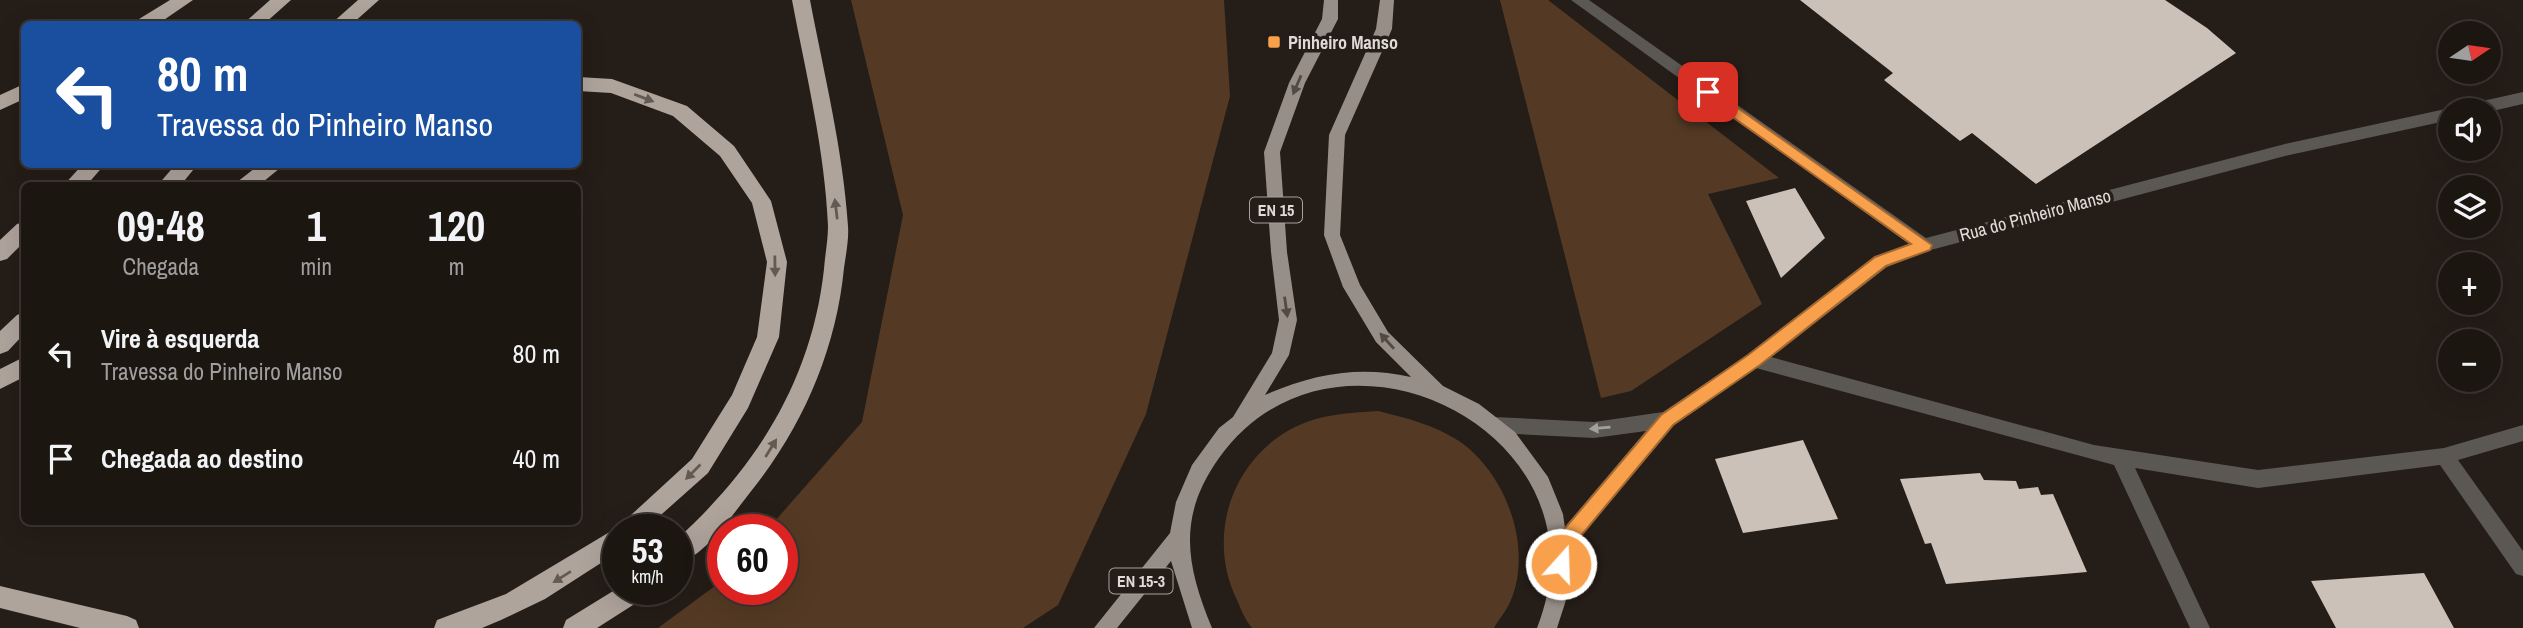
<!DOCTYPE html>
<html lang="pt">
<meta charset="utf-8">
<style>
body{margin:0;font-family:"Archivo Narrow",sans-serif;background:#251f1a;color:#f1f3f6;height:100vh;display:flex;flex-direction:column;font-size:26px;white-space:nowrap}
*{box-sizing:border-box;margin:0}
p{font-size:23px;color:#a09f9f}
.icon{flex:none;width:38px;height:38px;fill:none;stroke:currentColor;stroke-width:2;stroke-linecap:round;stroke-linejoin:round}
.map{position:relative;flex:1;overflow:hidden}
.panel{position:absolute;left:21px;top:182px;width:560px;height:343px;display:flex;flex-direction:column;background:#1c1611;border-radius:10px;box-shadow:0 7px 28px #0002,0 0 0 2px #3a3531}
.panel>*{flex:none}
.hud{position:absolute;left:21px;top:21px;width:560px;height:147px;border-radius:10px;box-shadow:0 7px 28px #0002,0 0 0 2px #3a3531;background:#1a4fa0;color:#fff;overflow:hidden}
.needle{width:46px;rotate:77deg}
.buttons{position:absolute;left:2438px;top:21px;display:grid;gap:14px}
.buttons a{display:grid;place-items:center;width:63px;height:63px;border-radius:50%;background:#1c1611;box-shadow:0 7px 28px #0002,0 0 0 2px #3a3531;font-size:35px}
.speed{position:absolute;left:602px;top:514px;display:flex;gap:14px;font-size:35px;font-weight:700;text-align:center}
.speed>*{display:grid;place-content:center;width:91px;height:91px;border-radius:50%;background:#1c1611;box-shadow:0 7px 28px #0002,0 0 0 2px #3a3531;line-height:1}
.speed small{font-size:18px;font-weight:400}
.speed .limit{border:10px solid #d22;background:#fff;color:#111}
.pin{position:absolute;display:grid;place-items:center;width:60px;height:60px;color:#fff;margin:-30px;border-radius:14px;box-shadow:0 4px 10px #0006}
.me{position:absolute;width:77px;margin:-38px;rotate:20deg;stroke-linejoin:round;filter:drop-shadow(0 0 5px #0008)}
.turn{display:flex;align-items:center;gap:24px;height:147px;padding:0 21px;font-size:32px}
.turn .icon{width:91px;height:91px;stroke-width:2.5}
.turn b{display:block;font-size:49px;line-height:60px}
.eta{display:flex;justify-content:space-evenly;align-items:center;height:119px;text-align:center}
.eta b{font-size:42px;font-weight:700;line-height:49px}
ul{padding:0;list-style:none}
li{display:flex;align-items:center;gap:21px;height:105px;padding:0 21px}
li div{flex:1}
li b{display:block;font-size:26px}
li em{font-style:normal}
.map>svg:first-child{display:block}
.green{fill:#543a24}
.building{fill:#ccc1b9}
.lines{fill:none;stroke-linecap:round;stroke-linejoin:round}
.minor{fill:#5b5753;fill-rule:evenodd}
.major{fill:#978e87;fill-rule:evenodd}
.highway{fill:#afa49c;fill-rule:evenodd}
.oneway{fill:#534a44}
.oneway2{fill:#635a53}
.oneway3{fill:#a4a09b}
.route{fill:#f9a04c;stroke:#a26831;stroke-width:2}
.poi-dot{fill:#f9a04c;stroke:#251d17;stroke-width:2.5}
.labels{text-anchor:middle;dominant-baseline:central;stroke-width:7;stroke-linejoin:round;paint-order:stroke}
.shield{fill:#251d17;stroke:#a8a29d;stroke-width:2}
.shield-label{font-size:16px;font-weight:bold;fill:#e0dbd6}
.poi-label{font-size:18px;font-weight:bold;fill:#e0dbd6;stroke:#251d17;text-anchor:start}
.street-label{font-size:18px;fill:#e0dbd6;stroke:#251d17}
</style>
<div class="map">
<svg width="2523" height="628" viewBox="0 0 2523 628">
<rect width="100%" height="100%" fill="#251d17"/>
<path class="green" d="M851 0H1224L1230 96 1146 414 1058 605 1023 628H658L723 580V590H782V530H767L862 422 903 215Z
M1500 0H1548L1779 178 1708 194 1762 304 1631 391 1601 398Z
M1378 411C1407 418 1434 425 1459 441 1506 473 1533 547 1511 600 1507 610 1499 619 1494 628H1252C1245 620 1241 609 1237 600 1206 537 1231 459 1295 427 1321 414 1349 413 1378 411Z"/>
<path class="building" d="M1800 0H2165L2207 28 2236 53 2036 184 1972 133 1960 141 1884 80 1893 73Z
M1795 188 1825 238 1781 278 1746 201Z
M1803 440 1838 519 1743 533 1715 459Z
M1980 473 1984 480 2016 481 2019 489 2038 487 2041 495 2053 494 2087 572 1946 584 1931 543 1925 544 1900 479Z
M2424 573 2454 628H2336L2311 581Z"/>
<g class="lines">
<path class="minor" d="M1571 0H1589L1926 238 2285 144 2450 108 2456 110H2450V120L2285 156 1927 251 1887 267 1771 357 2094 445 2258 470 2444 448 2523 425V441L2458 460 2523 551V576L2516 574 2440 465 2258 488 2135 468 2210 628H2190L2114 465 1756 368 1673 426 1568 552 1561 555 1554 552 1551 546 1554 540 1646 431 1594 438 1495 433 1488 431 1486 425 1488 419 1495 417 1594 422 1663 412 1748 355 1875 257 1909 244Z
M2523 92V104L2488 112 2461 110 2469 104Z"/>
<path class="major" d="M1324 0H1338V19L1305 83 1280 152 1287 252 1297 320 1289 355 1265 395C1312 374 1359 365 1411 377L1376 342 1343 287 1324 235 1329 135 1376 29 1380 0H1394L1392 29 1345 135 1340 235 1360 285 1388 332 1443 386 1479 404 1515 432 1548 477 1563 514 1569 557 1566 600 1557 628H1537C1615 432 1335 295 1219 458 1177 517 1186 565 1212 628H1192L1171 561 1117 628H1094L1170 533 1176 502 1192 465 1219 428 1233 417 1272 353 1279 320 1271 252 1264 152 1289 83 1322 19Z"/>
<path class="highway" d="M170 0H193L158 24H136L139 19Z
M270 0H291L264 24H243Z
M358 0H379L352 24H331Z
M792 0H810C824 74 843 150 848 226 849 239 846 254 844 268 836 350 803 426 752 490 732 515 708 553 677 565V539C758 466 812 378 824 269 825 255 828 240 828 226 825 151 806 74 792 0Z
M578 77 612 79 687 106 734 146 771 201 787 262 779 337 748 408 708 473 644 530H618V552L545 599 501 620 482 628H434L437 620 506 594 618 527 692 459 732 395 757 337 767 262 752 203 720 156 673 116 611 93 578 91Z
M24 84V99L0 110V95Z
M83 164H105L86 186H63Z
M176 164H198L180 186H157Z
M260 164H285L258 186H232Z
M24 222V242L7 259 0 261V240L17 224Z
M24 312V334L8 351 0 354V331L17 315Z
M24 357V377L0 389V369Z
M0 586 127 616 136 620 139 628H80L0 608Z
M618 588 648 590 644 598 597 628H563L566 620Z"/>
</g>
<defs><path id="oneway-solid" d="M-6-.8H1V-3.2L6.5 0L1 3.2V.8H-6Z" transform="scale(1.75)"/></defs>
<g class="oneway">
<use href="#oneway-solid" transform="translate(1297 85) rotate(113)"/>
<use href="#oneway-solid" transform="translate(1286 307) rotate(82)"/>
<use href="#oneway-solid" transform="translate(1387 341) rotate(-132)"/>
</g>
<g class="oneway2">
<use href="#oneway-solid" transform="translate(644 98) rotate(21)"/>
<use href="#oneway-solid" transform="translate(836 209) rotate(-97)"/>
<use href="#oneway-solid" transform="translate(775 266) rotate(89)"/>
<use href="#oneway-solid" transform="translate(771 448) rotate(-58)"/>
<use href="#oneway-solid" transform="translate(693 472) rotate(135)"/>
<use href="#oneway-solid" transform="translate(562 577) rotate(148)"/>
</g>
<use class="oneway3" href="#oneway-solid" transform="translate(1600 428) rotate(175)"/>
<path class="route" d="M1708 87 1932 245 1930 250 1886 266 1760 365 1673 425 1570 549 1567 569 1561 572 1554 569 1552 564 1555 540 1661 415 1748 355 1875 257 1911 244 1703 96 1701 92Z"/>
<rect class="poi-dot" x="1267" y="35" width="14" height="14" rx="3.5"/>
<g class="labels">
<g class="shield">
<rect x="1250" y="197.5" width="52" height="25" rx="5"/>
<rect x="1109.5" y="568.5" width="63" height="25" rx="5"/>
</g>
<g class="shield-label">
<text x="1276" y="210">EN 15</text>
<text x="1141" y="581">EN 15-3</text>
</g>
<g class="poi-label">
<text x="1288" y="42">Pinheiro Manso</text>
</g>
<g class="street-label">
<text transform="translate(2035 215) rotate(-15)">Rua do Pinheiro Manso</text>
</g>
</g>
</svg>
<div class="buttons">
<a><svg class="needle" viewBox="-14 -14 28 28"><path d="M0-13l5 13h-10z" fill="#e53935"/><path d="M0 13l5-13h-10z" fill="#a09f9f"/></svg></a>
<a><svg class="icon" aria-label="sound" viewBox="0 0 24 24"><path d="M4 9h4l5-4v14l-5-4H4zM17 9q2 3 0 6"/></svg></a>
<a><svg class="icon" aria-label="layers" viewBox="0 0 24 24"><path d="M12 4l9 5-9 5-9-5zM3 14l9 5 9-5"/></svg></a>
<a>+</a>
<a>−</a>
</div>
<div class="speed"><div>53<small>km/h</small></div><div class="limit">60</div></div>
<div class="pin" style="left:1708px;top:92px;background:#d93025"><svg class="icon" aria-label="arrive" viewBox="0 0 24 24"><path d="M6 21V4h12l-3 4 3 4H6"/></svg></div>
<svg class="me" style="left:1561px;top:564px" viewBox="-20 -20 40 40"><circle r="17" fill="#f9a04c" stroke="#fff" stroke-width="3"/><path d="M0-11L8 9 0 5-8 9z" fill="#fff"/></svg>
<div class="hud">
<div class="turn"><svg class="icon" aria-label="left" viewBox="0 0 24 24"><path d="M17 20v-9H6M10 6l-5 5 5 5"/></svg><div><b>80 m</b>Travessa do Pinheiro Manso</div></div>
</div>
<section class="panel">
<div class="eta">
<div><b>09:48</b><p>Chegada</p></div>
<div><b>1</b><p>min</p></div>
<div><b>120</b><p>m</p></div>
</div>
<ul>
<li><svg class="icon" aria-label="left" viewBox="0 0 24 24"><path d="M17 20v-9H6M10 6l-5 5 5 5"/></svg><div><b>Vire à esquerda</b><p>Travessa do Pinheiro Manso</p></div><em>80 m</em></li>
<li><svg class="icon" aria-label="arrive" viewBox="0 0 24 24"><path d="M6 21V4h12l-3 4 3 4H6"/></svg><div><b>Chegada ao destino</b></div><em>40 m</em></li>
</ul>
</section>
</div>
